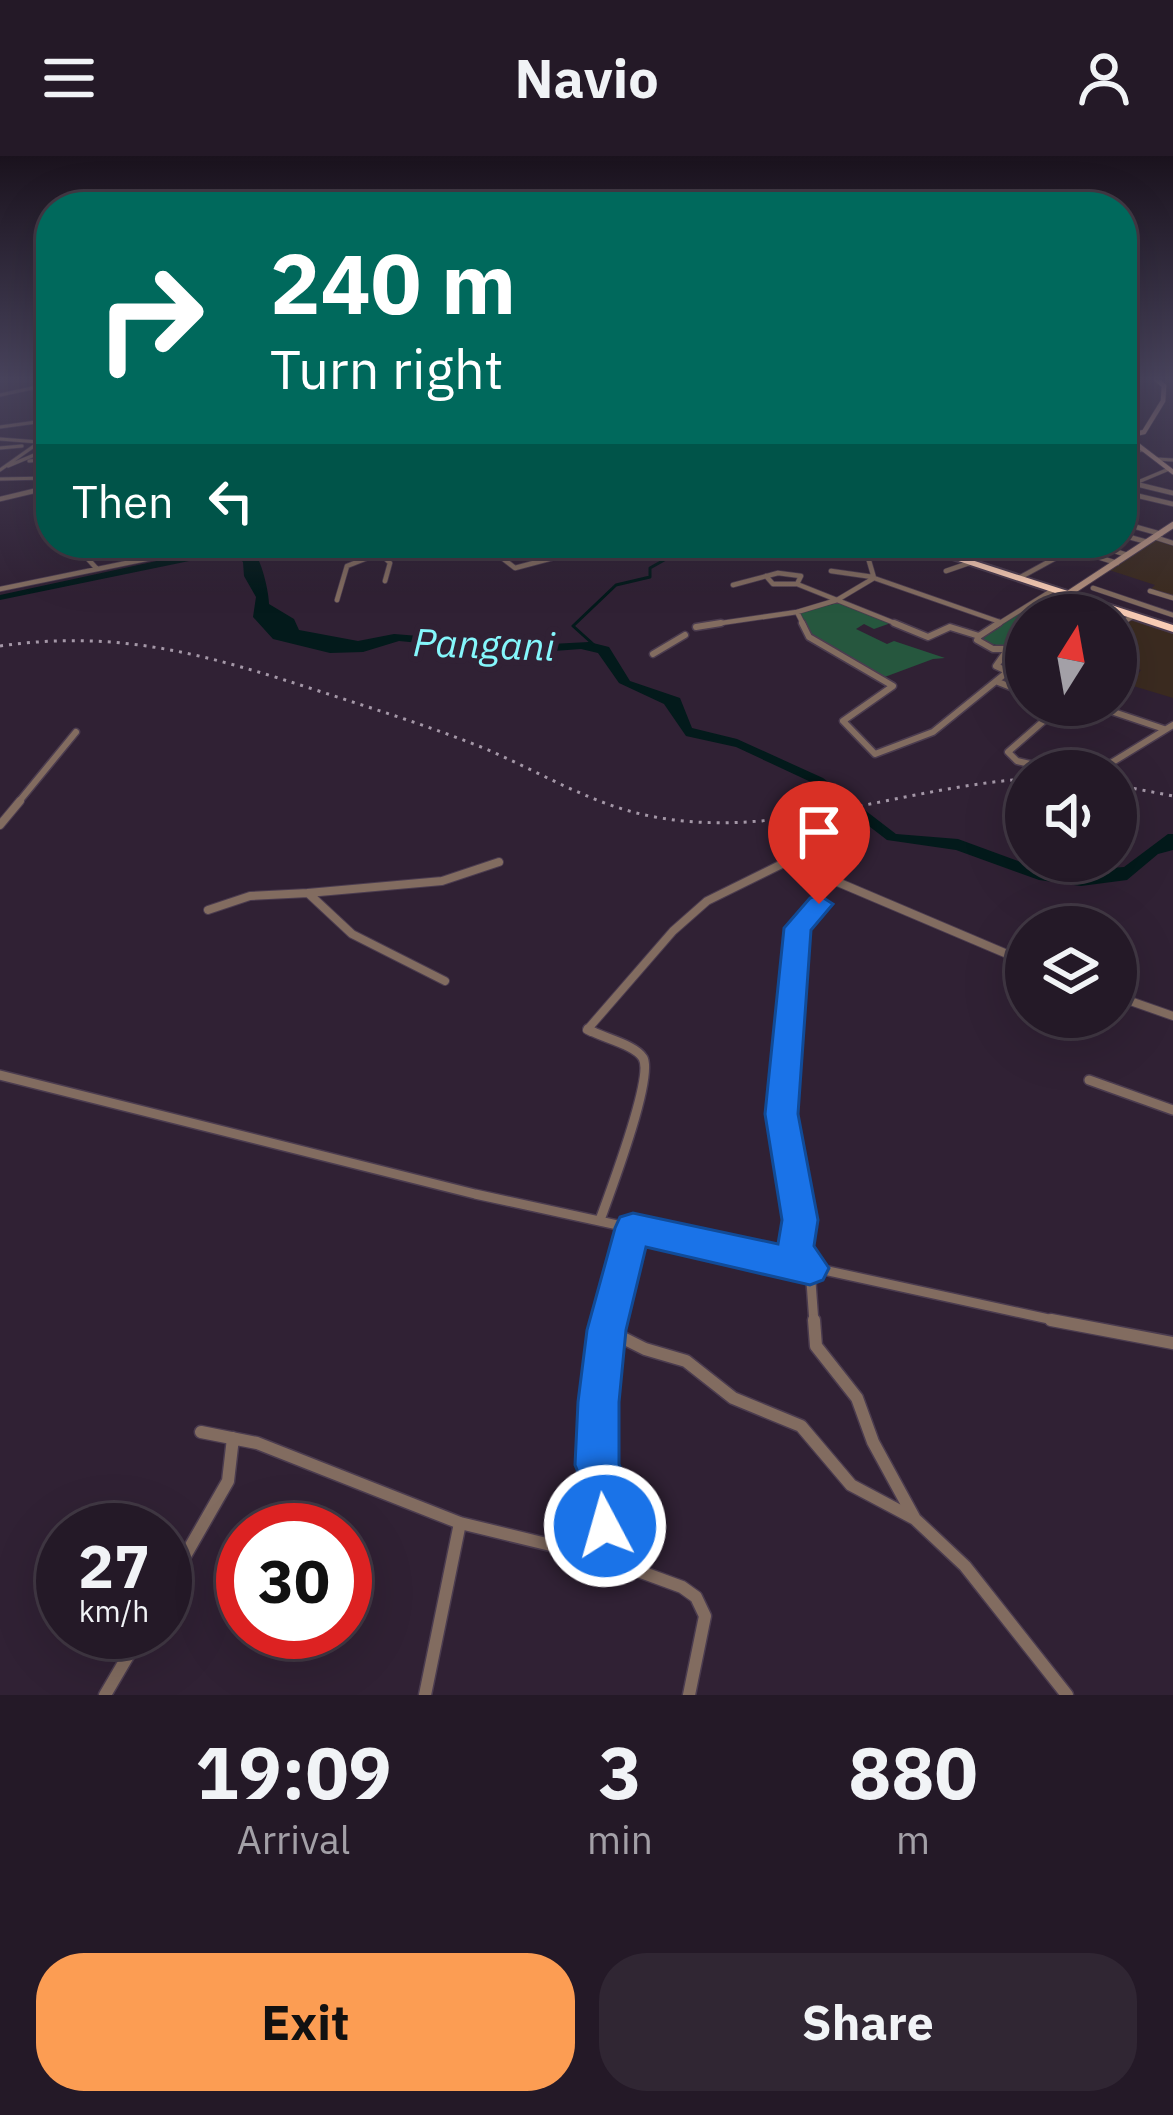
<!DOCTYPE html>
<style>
body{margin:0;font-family:"IBM Plex Sans",sans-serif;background:#302633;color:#f1f3f6;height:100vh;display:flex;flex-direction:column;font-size:45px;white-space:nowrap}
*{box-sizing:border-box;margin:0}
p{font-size:39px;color:#a3a0a7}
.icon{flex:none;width:66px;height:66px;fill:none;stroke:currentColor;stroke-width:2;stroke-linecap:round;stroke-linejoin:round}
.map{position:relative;height:1539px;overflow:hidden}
.sheet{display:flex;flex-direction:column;background:#241927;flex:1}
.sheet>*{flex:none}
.hud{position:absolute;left:36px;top:36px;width:1101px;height:366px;border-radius:48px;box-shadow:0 12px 48px #0002,0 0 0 3px #413844;background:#00695c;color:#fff;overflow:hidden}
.needle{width:78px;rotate:11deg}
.buttons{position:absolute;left:1005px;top:438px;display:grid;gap:24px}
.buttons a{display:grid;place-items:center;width:132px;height:132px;border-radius:50%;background:#241927;box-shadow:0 12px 48px #0002,0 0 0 3px #413844;font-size:60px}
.speed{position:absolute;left:36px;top:1347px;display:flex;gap:24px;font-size:60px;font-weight:700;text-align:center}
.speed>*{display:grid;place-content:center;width:156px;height:156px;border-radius:50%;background:#241927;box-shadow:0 12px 48px #0002,0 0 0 3px #413844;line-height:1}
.speed small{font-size:30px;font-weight:400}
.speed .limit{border:18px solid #d22;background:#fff;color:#111}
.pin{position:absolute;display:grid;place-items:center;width:102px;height:102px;color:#fff;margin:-123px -51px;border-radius:50% 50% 50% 0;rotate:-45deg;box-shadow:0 0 12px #0007}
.pin .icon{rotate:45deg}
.me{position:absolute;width:132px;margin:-66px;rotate:354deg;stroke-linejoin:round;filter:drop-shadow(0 0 9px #0008)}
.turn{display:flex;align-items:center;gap:42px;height:252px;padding:0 36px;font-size:54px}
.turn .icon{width:156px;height:156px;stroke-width:2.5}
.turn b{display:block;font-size:84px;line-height:102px}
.then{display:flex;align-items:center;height:114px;padding:0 36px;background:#0003;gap:24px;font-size:45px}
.eta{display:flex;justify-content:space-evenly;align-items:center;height:204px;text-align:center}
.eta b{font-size:72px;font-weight:700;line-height:84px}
.action{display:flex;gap:24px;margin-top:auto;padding:24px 36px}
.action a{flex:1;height:138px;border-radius:48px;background:#fc9d53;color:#111;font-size:48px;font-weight:700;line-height:138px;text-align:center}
.action a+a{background:#302633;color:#f1f3f6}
header{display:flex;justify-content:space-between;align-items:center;height:156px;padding:0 36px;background:#241927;font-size:54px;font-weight:700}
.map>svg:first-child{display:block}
.education{fill:#3b2b20}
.green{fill:#26573e}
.water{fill:#031a1b}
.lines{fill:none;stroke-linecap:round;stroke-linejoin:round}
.stream{stroke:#031a1b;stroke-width:3}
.street-far5-casing{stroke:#4b3c4f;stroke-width:4.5}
.street-far4-casing{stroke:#4b3c4f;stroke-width:6}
.street-far3-casing{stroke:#4b3c4f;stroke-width:9}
.street-far2-casing{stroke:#4b3c4f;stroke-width:10}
.street-far1-casing{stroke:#4b3c4f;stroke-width:12}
.street-casing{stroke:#4b3c4f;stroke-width:15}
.secondary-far1-casing{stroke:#4b3c4f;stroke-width:6}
.secondary-casing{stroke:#4b3c4f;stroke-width:8}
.highway-casing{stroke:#4b3c4f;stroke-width:4}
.street-far5{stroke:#826c60;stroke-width:3}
.street-far4{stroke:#826c60;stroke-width:4.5}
.street-far3{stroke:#826c60;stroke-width:6}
.street-far2{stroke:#826c60;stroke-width:8}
.street-far1{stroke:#826c60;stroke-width:9}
.street{stroke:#826c60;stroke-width:12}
.secondary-far1{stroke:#b5927f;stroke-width:4.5}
.secondary{stroke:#b5927f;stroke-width:6}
.highway{fill:#faceb6;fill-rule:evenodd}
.rail{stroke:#a497a7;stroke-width:3;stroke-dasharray:3 6;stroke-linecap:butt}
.route{fill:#1a73e8;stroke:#114b97;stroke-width:3}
.labels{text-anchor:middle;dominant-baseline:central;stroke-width:12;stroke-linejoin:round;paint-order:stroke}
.far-water-label{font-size:39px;font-style:italic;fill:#85f7fc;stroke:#302134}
</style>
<header><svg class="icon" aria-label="menu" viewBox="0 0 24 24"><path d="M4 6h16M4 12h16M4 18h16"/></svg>Navio<svg class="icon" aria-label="person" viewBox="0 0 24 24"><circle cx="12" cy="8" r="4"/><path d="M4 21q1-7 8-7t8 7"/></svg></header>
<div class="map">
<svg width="1173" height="1539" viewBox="0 0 1173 1539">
<rect width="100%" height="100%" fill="#302134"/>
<path class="education" d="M1156 382 1173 387V441L1150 434 1155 429 1109 414Z
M1135 462 1173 475V542L1130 529 1141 514 1116 505V476Z"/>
<path class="green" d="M1052 435 1079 444 1056 459H1026V479L1007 492 982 485 981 481Z
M842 446 891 467 874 473 864 468 856 473 887 488 894 485 945 502 933 503 882 522 810 481 800 456Z"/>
<path class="water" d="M221 391C229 391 243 389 251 393 261 400 269 436 269 448L294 463 299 474 358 485 394 478 532 489 589 486 609 491 630 525 680 542 692 572 737 583 823 622 896 678 958 683 1051 717 1124 711 1168 678H1173V694L1158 698 1127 724 1081 730 1039 724 956 694 887 684 813 627 736 591 686 580 664 548 619 527 598 497 581 493 527 497 399 485 363 496 330 497 273 483 253 461 256 441 244 420 243 406 233 396 0 444V439Z"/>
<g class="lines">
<path class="stream" d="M593 488 573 470 616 429 650 421V412L666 403 729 400 717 391 760 396 778 387"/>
<defs>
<path id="street-far5" d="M0 239 51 228
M0 271 51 264
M0 283 51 287
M0 292 22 290
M1122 296 1143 294
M1156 303 1173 304
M29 305 51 303
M8 310 51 292
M0 314 51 278
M0 323 50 322
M1122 324 1151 332
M1138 326 1169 313
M40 332 46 322"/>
<path id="street-far4" d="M1140 329 1173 337
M1122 336 1173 348
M0 343 38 334 42 329
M1122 367 1161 378
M1122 379 1147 386
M1154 381 1173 387
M66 387 78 392 97 413
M281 387H415
M483 387 515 412 609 387
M883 387 867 398 874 422 837 444 902 470
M971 387 993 393 1009 387
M1090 387 1127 399
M1072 393 1117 407
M380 397 390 407 385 425
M504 403 559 387
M831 415 873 421
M946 415 972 406
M874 422 1000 466
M1019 422 1072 393 1051 387
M733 429 778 417 801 420 797 428
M1093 432 1173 459
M0 433 224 387
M1150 435 1173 442
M337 444 347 410 380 397 386 389
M797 456 804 470
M1059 459 1083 443
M1119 469 1133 460
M701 470 797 456 837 444 797 428H773L766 420
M995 470 1053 434"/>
<path id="street-far3" d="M802 467 809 481 893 530 843 565 875 598 933 576 1006 517
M894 467 928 481 950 471 979 480 977 484 993 493H1008
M696 471 721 467
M979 480 999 467
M1026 481 1008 493 996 510 1026 524
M653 498 685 479
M998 526 1026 537
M1093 549 1164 573
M1061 615 1017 605 1008 596 1062 549
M1098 615 1173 569
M17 648 76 576"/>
<path id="street-far2" d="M0 669 20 645
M308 737 442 725 499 706
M208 754 250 740 308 737 352 778 445 825
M1116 840 1173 860
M591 876 587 874 673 775 707 745 788 705 1026 806
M788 876 797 772 819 748 826 721"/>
<path id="street-far1" d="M588 873C599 881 635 888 643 902 654 921 609 1039 600 1064
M788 873 782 983 789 991 800 1064 795 1095 810 1112 814 1167
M0 919 475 1038 1067 1167
M1089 924 1173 954
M609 1167 633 1072"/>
<path id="street" d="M609 1164 607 1174 645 1193 686 1205 733 1242 801 1270 851 1329 915 1363 965 1410 1067 1539
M814 1164 816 1190 857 1242 873 1286 915 1363
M1051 1164 1173 1187
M201 1276 257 1287 460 1367 600 1401 682 1431 696 1441 705 1460 689 1539
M600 1401 610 1339 597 1309 607 1174
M165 1435 228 1325 233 1282
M105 1539 142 1476
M425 1539 460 1367"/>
<path id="secondary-far1" d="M1155 222 1164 230 1163 245 1144 276 1126 280 1173 316"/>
<path id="secondary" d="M1068 438 1173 369"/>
<path id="highway" d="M904 387H919L1173 469V476Z"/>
</defs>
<use href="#street-far5" class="street-far5-casing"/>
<use href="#street-far4" class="street-far4-casing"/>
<use href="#street-far3" class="street-far3-casing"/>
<use href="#street-far2" class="street-far2-casing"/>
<use href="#street-far1" class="street-far1-casing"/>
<use href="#street" class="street-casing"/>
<use href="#secondary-far1" class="secondary-far1-casing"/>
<use href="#secondary" class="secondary-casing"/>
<use href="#highway" class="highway-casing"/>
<use href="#street-far5" class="street-far5"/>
<use href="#street-far4" class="street-far4"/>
<use href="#street-far3" class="street-far3"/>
<use href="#street-far2" class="street-far2"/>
<use href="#street-far1" class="street-far1"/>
<use href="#street" class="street"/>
<use href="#secondary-far1" class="secondary-far1"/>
<use href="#secondary" class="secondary"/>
<use href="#highway" class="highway"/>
<path class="rail" d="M0 490C121 473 208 499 322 536 377 554 432 571 486 593 542 617 594 650 655 661 779 684 903 631 1026 623
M1116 629 1173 640"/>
</g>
<linearGradient id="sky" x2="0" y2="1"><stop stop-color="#1a121d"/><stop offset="0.51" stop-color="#48435c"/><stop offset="1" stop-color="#48435c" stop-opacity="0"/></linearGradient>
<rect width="1173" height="437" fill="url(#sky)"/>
<path class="route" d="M819 739 833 748 811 774 798 958 818 1064 814 1090 829 1112 823 1124 810 1129 646 1091 626 1174 619 1246V1308L632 1340 621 1386 605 1393 589 1386 583 1370 588 1340 575 1309 578 1246 587 1174 615 1072 620 1061 633 1057 778 1088 782 1064 765 958 784 772 810 742Z"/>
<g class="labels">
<g class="far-water-label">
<text transform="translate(484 488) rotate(2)">Pangani</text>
</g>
</g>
</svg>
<div class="buttons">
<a><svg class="needle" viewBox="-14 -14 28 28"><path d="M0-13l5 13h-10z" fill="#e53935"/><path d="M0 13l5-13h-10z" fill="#a3a0a7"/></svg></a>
<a><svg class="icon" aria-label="sound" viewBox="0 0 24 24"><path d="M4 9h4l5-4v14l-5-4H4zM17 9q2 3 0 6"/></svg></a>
<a><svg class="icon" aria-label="layers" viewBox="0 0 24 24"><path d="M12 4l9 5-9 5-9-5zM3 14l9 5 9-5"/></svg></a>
</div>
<div class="speed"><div>27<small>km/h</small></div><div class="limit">30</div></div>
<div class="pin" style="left:819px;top:748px;background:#d93025"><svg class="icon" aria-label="arrive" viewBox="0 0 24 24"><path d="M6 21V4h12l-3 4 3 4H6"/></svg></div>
<svg class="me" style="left:605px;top:1370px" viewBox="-20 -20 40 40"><circle r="17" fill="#1a73e8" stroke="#fff" stroke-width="3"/><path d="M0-11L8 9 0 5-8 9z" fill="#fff"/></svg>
<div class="hud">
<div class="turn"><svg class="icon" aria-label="right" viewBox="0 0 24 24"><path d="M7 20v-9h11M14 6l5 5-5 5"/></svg><div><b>240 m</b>Turn right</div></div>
<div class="then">Then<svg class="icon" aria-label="left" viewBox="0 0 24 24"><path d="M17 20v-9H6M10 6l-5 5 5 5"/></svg></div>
</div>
</div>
<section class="sheet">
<div class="eta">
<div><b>19:09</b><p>Arrival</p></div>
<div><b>3</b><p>min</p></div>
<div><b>880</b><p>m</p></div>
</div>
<div class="action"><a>Exit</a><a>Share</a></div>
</section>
